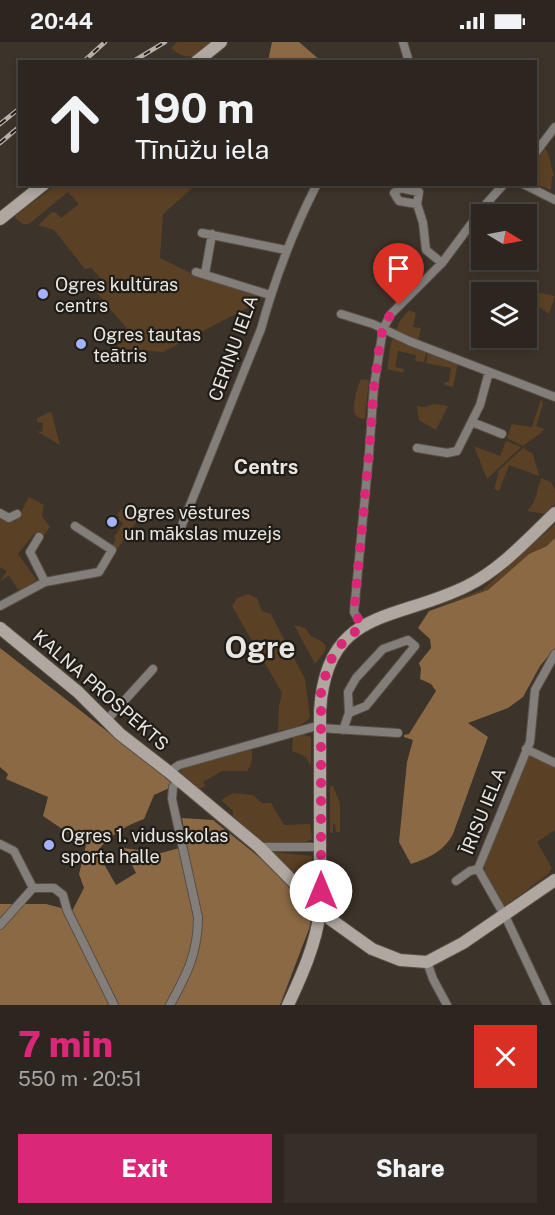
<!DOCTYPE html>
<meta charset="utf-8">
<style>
body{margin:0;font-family:"Public Sans",sans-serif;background:#352e29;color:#f1f3f6;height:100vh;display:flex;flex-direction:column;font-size:22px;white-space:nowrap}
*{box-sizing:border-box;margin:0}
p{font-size:20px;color:#a7a5a5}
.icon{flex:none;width:33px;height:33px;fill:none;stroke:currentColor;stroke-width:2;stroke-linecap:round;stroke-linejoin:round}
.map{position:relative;height:963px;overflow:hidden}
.drawer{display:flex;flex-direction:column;background:#2d2620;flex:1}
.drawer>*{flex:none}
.top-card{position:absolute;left:18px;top:18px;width:519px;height:126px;border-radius:0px;box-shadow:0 3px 9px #0003,0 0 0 2px #48433e;background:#2d2620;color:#f1f3f6;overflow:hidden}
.needle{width:39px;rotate:100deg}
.fabs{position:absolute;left:471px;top:162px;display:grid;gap:12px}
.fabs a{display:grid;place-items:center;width:66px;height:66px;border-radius:0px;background:#2d2620;box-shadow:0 3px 9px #0003,0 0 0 2px #48433e;font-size:30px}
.pin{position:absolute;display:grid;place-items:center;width:51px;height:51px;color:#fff;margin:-62px -26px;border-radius:50% 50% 50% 0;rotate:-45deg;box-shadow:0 0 6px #0007}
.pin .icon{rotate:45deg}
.me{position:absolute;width:66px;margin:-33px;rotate:0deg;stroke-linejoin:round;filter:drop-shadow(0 0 4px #0008)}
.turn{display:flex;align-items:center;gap:21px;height:126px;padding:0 18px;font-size:27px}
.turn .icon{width:78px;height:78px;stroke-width:2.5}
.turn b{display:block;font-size:42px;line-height:51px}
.round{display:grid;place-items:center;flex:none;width:63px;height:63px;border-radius:0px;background:#352e29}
.headline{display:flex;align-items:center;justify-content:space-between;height:102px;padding:0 18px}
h1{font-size:36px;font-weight:800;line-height:45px;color:#db2777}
.cta{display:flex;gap:12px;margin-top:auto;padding:12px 18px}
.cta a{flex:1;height:69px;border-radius:0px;background:#db2777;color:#fff;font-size:24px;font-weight:800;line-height:69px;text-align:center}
.cta a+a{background:#352e29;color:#f1f3f6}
.status{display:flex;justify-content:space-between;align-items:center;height:42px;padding:0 30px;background:#2d2620;direction:ltr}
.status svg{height:16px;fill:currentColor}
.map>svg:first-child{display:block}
.green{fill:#5a4024}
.forest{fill:#8c6945}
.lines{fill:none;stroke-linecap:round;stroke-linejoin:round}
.street-casing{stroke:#584f47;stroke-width:10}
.secondary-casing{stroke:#584f47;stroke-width:14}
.street{stroke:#837e7a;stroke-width:8}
.secondary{stroke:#afa7a0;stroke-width:12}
.rail-casing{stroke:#b7b0a9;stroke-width:4.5}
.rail{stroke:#201c18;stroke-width:2;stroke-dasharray:7;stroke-linecap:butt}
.route{stroke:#db2777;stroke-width:10;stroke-dasharray:0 18}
.poi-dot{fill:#a4b2fc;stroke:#201c18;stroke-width:2}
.labels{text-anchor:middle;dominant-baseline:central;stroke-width:4.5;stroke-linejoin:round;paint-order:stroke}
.poi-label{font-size:18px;fill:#ebe5df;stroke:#201c18;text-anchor:start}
.street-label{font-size:18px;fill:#ebe5df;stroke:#201c18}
.neighbourhood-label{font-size:20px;font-weight:bold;fill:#ebe5df;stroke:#201c18}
.town-label{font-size:30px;font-weight:bold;fill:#ebe5df;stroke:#201c18}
</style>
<div class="status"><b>20:44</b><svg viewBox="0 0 49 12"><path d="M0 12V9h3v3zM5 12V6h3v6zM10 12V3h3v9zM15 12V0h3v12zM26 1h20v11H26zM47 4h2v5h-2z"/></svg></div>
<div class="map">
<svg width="555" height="963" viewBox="0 0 555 963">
<rect width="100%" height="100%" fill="#3c332a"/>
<path class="green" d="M177 0H213C196 13 190 22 171 6Z
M544 106C551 113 550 123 554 133L552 135 551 148 536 142V117Z
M56 143H196L163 172 160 216 201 236 258 254 259 260 163 310 116 306 128 288 97 251 106 242 91 226 85 227 54 188 38 183 52 170 56 171 61 176 79 162 68 150 29 182H23L15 176 16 173Z
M521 247 555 254 549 272 527 257 526 250H520Z
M409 268 416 271 413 285 421 286 418 299 395 290 400 279Z
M393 297 408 304 410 301 427 308 424 320 415 319 416 313 398 309 395 325 404 327 403 331 387 327 391 300Z
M428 309 458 321 453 345 444 343 445 340H449L451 326 426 321Z
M361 337 369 338 365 376 363 377C359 376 357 376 355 372 351 366 358 342 361 337Z
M541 357 543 362 536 384 544 387 542 390 523 404 507 396 512 382 532 385Z
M434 362 448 364 436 388 419 378 417 364 424 365Z
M50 370 52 372 60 403 36 389 42 390 43 381 37 380V376Z
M506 399 521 405 487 437 474 404 500 414Z
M523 406 533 412 539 434 509 423 499 449 494 447 499 428Z
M541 436 551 440 555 448V462L544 472 527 469 534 460Z
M29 455 44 463 42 474 50 485 42 496 34 492 18 512 37 538 19 549 9 534 0 539 7 529 0 525V474L15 480Z
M121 467 138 478 118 506 112 504 116 497 114 495 123 481 118 477 120 475 117 473Z
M555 482V496L547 504 529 512 488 548 428 568 482 548Z
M248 552 257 556 262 569 271 572 305 637 310 675C304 685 289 686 278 689L279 664 282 651 232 564 237 556Z
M294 583 305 586 311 594C330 603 330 604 315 622Z
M301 692 311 695V723L304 714 292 709 293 694Z
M251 705C253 714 253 721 247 729H222L203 740 205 743 203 746H197L181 730V725Z
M532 713 555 723V788L537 800 552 826 548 832 504 865C497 852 483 835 484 820L526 716Z
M330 744H333L340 762V790H336L335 783 333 782V791H330Z
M233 751 253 753 262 761H271L284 783 310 782 312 797C303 804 272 804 261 799 250 795 241 783 233 775V769L221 758Z
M274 810 312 814 313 848 311 852 273 812Z"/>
<path class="forest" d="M272 0H299L321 19H268Z
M555 496V606L540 624 523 655 508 666 468 681 488 695 453 792C444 809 429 816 411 822L399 800 407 720 413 698 404 695V693L409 692 436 649 431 642 420 637 421 627 419 621 431 606 430 597 418 586 429 569 488 548 529 512 547 504Z
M0 606 176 743 154 753 144 777C125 784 108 794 97 810L116 843 136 831 123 806 161 811 187 804 182 776 213 778 274 827 310 865 311 878 309 887 280 963H119L71 871 84 846 79 832 86 803 43 774 48 755 6 737 8 732 0 725Z
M0 862H46L65 867 113 963H0Z"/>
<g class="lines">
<defs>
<path id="street" d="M403 0 409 20
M536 110 555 85
M523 142 555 158
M417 162 419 150 400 146 394 151 399 159 417 162 423 181 426 208 442 221
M202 191 286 208
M196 230 270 253
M205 232 212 192
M341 272 373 282 409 299 555 355
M472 380 502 392
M417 406 447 411 457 409 480 363 489 330
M0 471 9 476 17 472
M182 483 261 287C275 236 293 189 317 142
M39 495 30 510 45 540
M0 564 45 540 99 530 112 508 75 484
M362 584 354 570 369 412 374 344 383 287 391 272 442 221 486 162 504 142
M106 679 153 627
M320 686 398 691
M343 688 349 671 348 650 356 636 383 607 408 598 415 604 366 664 349 671
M526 707 555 721
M169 730 179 723 313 685
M0 802 14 809 33 846H54L63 853 67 868 114 963
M259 805H320
M456 839 470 829 478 827
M0 883 33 846
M427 920 433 937 447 963
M170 963C187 932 198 911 198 875L172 757 173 745 179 738
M547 963 507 878 478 827 530 700 535 648 555 612"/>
<path id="secondary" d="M196 20 221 0
M0 177 44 142
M0 586 78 650 120 692 169 730 259 805 330 877 372 907 400 918 427 920 463 901 555 838
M288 963C302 933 316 902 320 869V669C326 565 395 580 467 544 501 527 528 497 555 471"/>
</defs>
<use href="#street" class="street-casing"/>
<use href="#secondary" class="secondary-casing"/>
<use href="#street" class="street"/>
<use href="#secondary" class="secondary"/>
<defs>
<path id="rail" d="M83 20 105 0
M132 20 165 0
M0 82 20 66
M0 101 20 84"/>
</defs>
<use href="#rail" class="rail-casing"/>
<use href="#rail" class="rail"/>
</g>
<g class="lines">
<path class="route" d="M321 849V646L333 613 344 599 362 584 354 570 369 412 374 344 381 293 388 276 399 263"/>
</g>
<g class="poi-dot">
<circle cx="43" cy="252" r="6"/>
<circle cx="81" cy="302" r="6"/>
<circle cx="112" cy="480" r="6"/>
<circle cx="49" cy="803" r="6"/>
</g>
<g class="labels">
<g class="poi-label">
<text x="55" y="242">Ogres kultūras<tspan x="55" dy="21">centrs</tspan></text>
<text x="93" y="292">Ogres tautas<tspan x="93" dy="21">teātris</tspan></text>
<text x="124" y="470">Ogres vēstures<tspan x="124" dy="21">un mākslas muzejs</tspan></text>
<text x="61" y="793">Ogres 1. vidusskolas<tspan x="61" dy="21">sporta halle</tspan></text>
</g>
<g class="street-label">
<text transform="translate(233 306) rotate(-70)">CERIŅU IELA</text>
<text transform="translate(101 648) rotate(41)">KALNA PROSPEKTS</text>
<text transform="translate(483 769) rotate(-68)">ĪRISU IELA</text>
</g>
<g class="neighbourhood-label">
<text x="266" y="425">Centrs</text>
</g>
<g class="town-label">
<text x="260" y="605">Ogre</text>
</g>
</g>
</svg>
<div class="fabs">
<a><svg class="needle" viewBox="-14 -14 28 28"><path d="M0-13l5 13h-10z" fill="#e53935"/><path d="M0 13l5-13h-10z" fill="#a7a5a5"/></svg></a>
<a><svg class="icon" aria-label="layers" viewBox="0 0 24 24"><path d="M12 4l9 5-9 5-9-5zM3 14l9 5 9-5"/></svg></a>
</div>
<div class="pin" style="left:399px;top:263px;background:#d93025"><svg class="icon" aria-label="arrive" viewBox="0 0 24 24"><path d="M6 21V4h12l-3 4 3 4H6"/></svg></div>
<svg class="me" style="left:321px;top:849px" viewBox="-20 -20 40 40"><circle r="19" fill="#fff"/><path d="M0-13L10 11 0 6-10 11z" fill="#db2777"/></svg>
<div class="top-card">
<div class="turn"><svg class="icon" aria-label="ahead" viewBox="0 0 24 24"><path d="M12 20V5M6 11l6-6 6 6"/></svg><div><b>190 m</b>Tīnūžu iela</div></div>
</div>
</div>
<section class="drawer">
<div class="headline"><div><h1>7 min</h1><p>550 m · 20:51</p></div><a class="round" style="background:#d93025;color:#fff"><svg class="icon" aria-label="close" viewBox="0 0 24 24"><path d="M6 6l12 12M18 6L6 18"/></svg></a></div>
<div class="cta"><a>Exit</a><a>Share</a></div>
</section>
